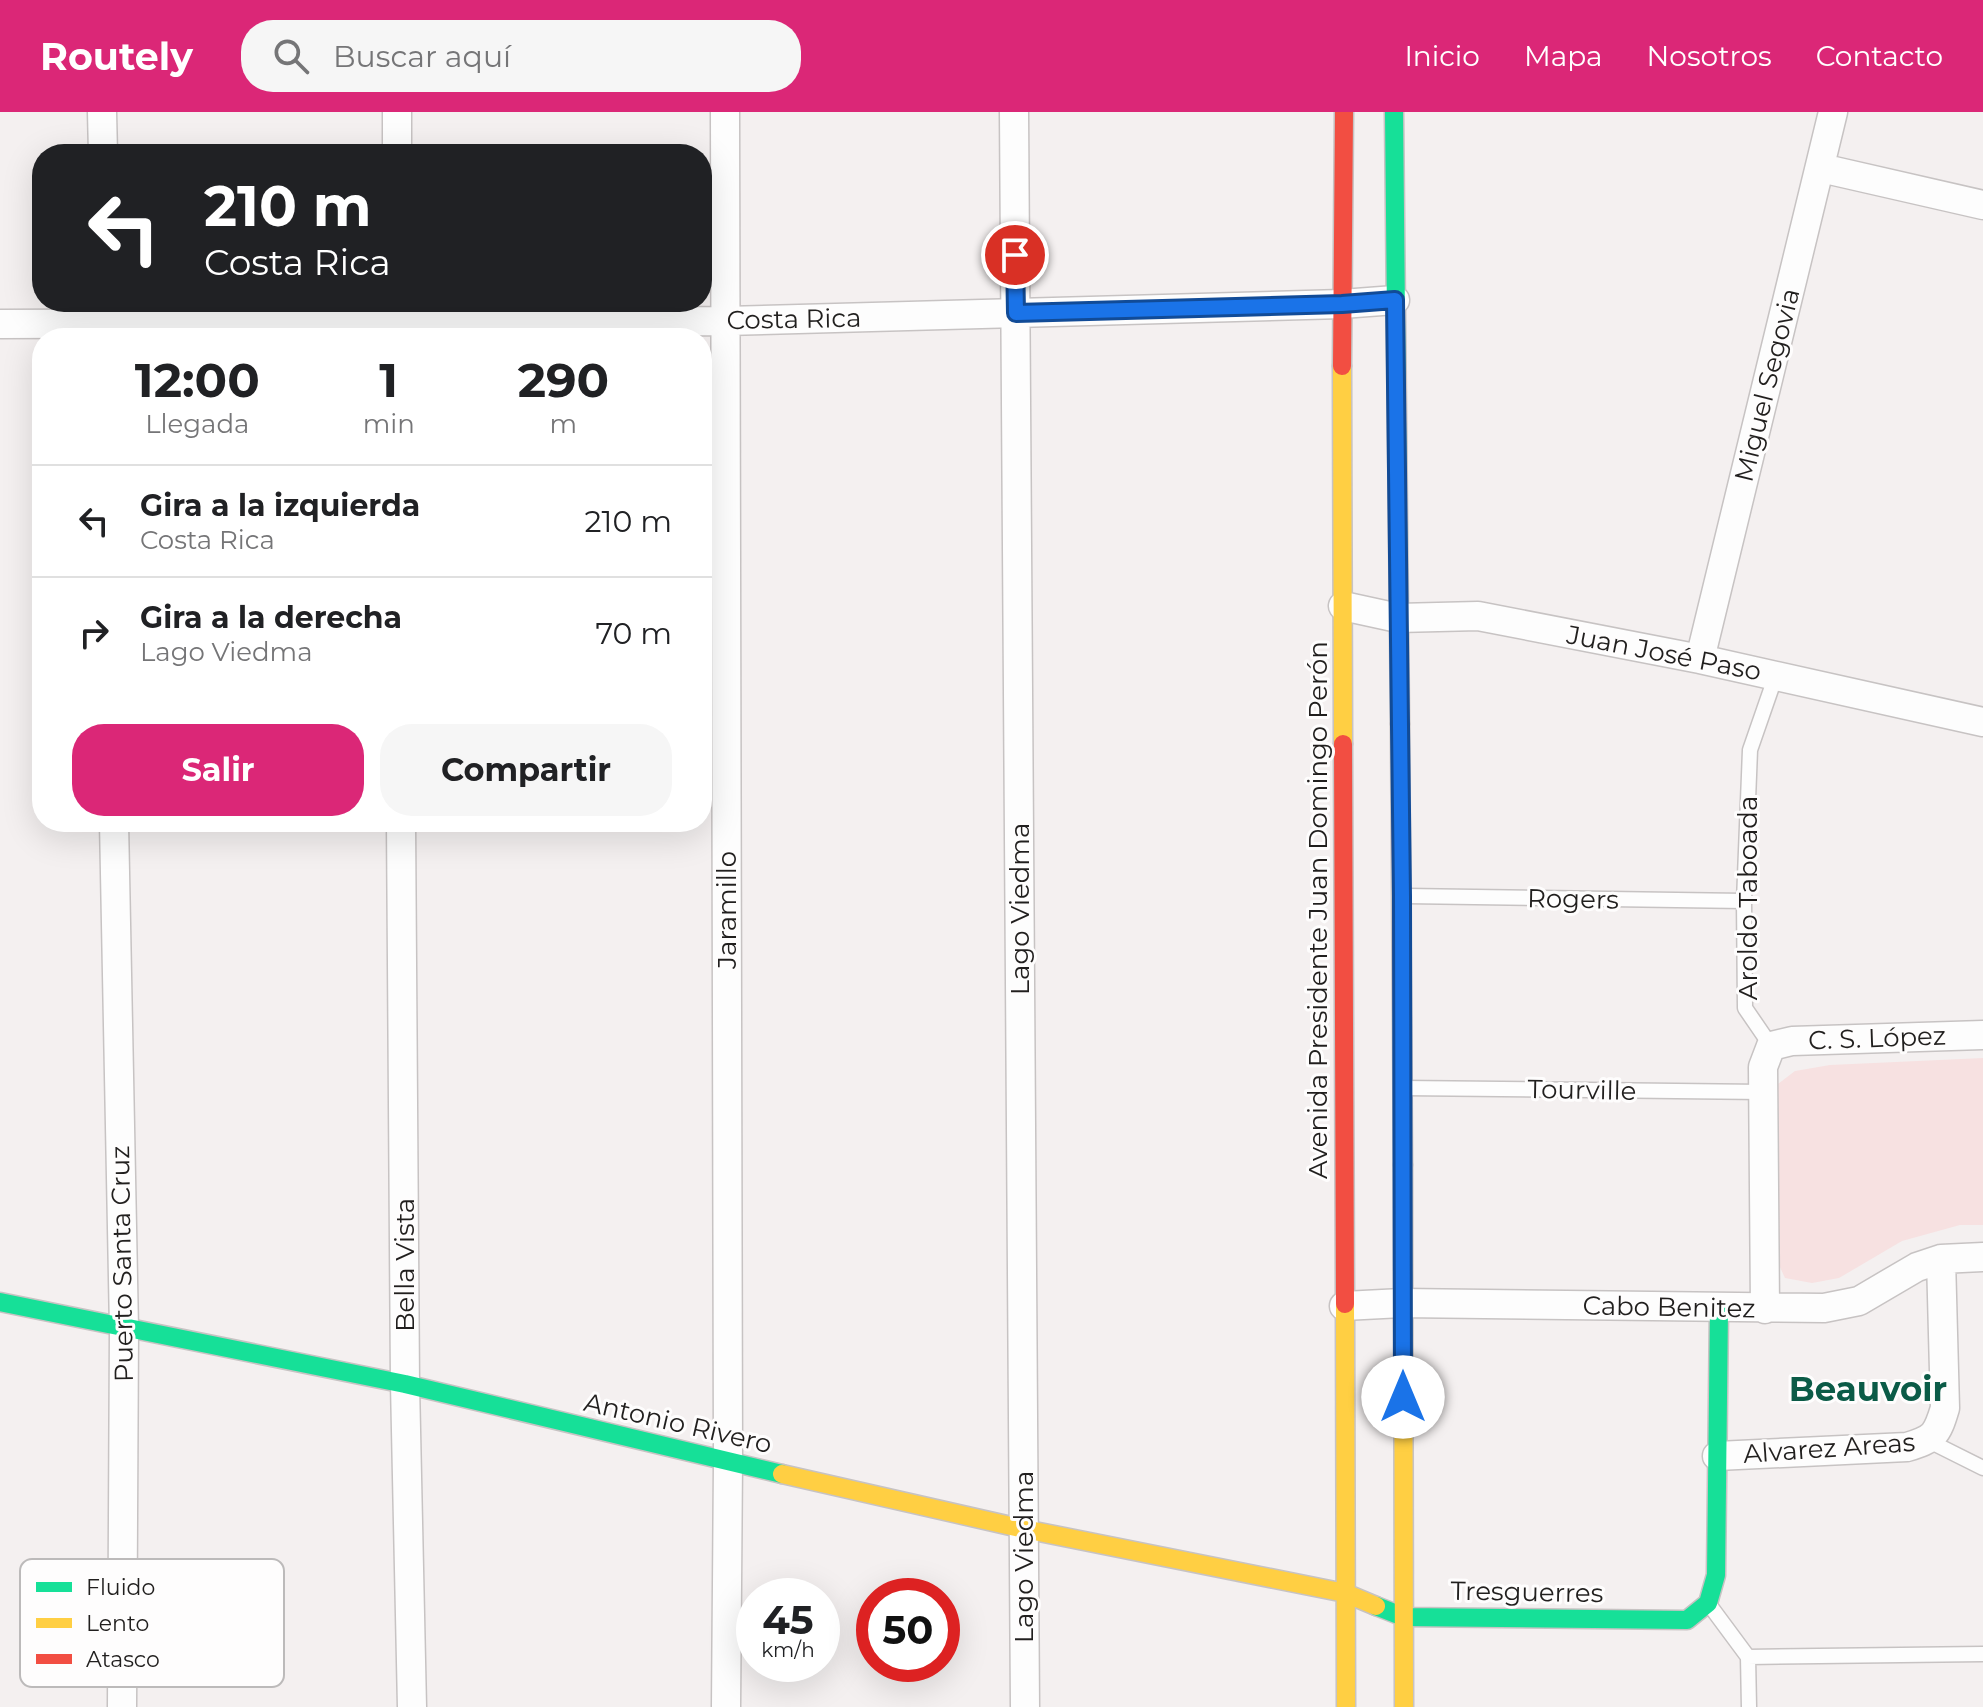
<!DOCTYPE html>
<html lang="es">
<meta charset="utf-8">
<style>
body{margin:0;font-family:Montserrat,sans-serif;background:#f6f6f6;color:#202124;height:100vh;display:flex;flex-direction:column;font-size:30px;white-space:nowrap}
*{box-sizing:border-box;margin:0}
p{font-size:26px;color:#757577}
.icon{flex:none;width:44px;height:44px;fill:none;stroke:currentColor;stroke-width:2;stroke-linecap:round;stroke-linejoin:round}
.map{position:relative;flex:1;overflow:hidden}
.details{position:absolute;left:32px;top:216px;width:680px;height:504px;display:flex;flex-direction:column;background:#fff;border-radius:32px;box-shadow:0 8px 32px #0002}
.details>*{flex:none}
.guide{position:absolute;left:32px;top:32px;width:680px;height:168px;border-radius:32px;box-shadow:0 8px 32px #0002;background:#202124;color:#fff;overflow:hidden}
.speed{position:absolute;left:736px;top:1466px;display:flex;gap:16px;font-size:40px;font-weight:700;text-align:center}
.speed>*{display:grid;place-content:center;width:104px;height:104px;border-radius:50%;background:#fff;box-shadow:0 8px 32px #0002;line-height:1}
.speed small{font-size:20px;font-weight:400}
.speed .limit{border:12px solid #d22;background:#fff;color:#111}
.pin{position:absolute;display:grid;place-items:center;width:68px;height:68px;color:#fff;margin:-34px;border:4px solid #fff;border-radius:50%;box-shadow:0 2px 8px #0007}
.me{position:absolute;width:88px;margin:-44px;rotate:0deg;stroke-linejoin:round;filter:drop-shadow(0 0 6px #0008)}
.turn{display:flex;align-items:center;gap:28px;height:168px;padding:0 40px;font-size:36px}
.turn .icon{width:104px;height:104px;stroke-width:2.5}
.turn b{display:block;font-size:56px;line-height:68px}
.eta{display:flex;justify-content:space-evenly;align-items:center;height:136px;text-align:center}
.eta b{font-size:48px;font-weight:700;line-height:56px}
.action{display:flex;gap:16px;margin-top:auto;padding:16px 40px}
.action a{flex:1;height:92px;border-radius:32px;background:#db2777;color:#fff;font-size:32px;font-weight:700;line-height:92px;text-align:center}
.action a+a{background:#f6f6f6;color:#202124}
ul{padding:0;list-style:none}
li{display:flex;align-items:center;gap:24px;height:112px;padding:0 40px;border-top:2px solid #e0e0e0}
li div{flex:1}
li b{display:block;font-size:30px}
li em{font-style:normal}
header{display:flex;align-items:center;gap:48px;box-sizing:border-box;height:112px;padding:0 40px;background:#db2777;color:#fff}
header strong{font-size:38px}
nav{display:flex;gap:44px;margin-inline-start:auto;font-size:28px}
.search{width:560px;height:72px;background:#f6f6f6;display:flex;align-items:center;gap:20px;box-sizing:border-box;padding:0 28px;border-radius:32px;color:#757577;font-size:30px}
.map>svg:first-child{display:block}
.green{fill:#f7e1e1}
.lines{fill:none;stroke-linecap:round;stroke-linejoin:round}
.lane-casing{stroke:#c7c3c3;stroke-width:17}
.street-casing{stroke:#c7c3c3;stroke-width:31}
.fast-casing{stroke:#c7c3c3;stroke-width:21}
.slow-casing{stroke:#c7c3c3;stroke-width:21}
.jam-casing{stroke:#c7c3c3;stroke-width:21}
.lane{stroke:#fdfdfd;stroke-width:14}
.street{stroke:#fdfdfd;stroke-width:28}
.fast{stroke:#16e098;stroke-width:18}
.slow{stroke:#ffcf43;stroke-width:18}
.jam{stroke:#f24e42;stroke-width:18}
.route-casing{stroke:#114b97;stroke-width:20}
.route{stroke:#1a73e8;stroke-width:14}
.labels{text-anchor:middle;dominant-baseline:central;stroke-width:6;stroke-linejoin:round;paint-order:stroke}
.street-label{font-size:26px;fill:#211f1e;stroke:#fefdfd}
.district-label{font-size:34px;font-weight:bold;fill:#0b5b47;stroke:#fefdfd}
.key{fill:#fefdfd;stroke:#bcbaba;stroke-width:2}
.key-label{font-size:22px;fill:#211f1e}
</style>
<header>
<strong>Routely</strong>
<div class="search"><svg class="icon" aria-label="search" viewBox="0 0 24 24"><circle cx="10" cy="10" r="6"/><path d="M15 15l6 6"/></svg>Buscar aquí</div>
<nav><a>Inicio</a><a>Mapa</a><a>Nosotros</a><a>Contacto</a></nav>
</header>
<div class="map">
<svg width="1983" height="1595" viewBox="0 0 1983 1595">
<rect width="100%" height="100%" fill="#f4f0f0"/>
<path class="green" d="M1983 946V1113H1960L1902 1129 1839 1166 1812 1171 1785 1166 1779 1153 1778 972 1795 959 1830 953Z"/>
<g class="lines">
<defs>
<path id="lane" d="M1406 784 1744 789
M1771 934 1745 896 1744 789 1750 638 1776 563
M1403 976 1763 980
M1929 1329 1983 1356
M1708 1491 1748 1545 1749 1595
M1748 1545 1983 1542"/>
<path id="street" d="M102 0 103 42
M397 0V42
M725 0 728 1350 726 1595
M1014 0 1025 1595
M1821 56 1983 93
M0 212 726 209 1342 192 1395 188
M1343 494 1398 506 1478 504 1700 547 1983 610
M1700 547 1833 0
M114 710 124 1217 122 1595
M401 710 405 1272 412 1595
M1344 1194 1402 1191 1824 1196 1859 1189 1917 1155 1941 1147 1983 1145
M1765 1197 1763 955 1771 934 1792 929 1983 923
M1717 1344 1907 1335C1934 1327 1937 1323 1945 1296L1941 1147"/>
<path id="fast" d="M1394 0 1400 612
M0 1190 405 1272 782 1362
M1376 1494 1404 1505 1687 1508 1708 1491 1716 1463 1719 1196"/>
<path id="slow" d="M1342 254 1343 632
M1403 1053 1404 1595
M1345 1192 1346 1595
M782 1362 1024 1417 1345 1481 1376 1494"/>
<path id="jam" d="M1342 254 1344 0
M1400 612 1403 1053
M1343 632 1345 1192"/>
</defs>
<use href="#lane" class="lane-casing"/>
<use href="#street" class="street-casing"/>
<use href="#fast" class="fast-casing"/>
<use href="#slow" class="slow-casing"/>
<use href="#jam" class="jam-casing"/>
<use href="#lane" class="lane"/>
<use href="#street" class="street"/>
<use href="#fast" class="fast"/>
<use href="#slow" class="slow"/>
<use href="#jam" class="jam"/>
</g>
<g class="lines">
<defs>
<path id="route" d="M1015 143 1016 201 1342 192 1395 188 1402 784 1403 1285"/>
</defs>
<use href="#route" class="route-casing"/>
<use href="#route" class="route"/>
</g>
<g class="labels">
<g class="street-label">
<text transform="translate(794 207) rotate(-1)">Costa Rica</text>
<text transform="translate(1767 273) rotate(-76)">Miguel Segovia</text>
<text transform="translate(1664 541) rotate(11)">Juan José Paso</text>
<text transform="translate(1748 786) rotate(-90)">Aroldo Taboada</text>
<text transform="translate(1573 787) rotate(1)">Rogers</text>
<text transform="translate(1020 797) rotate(-90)">Lago Viedma</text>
<text transform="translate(727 798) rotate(-90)">Jaramillo</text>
<text transform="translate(1318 798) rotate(-90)">Avenida Presidente Juan Domingo Perón</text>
<text transform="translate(1877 926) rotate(-2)">C. S. López</text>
<text transform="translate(1582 978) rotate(1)">Tourville</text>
<text transform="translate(122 1152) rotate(-91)">Puerto Santa Cruz</text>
<text transform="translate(405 1153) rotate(-90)">Bella Vista</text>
<text transform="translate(1669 1195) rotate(1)">Cabo Benitez</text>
<text transform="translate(678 1311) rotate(13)">Antonio Rivero</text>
<text transform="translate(1829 1336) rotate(-4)">Alvarez Areas</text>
<text transform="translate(1024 1445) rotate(-90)">Lago Viedma</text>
<text transform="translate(1527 1480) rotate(1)">Tresguerres</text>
</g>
<g class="district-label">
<text x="1868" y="1277">Beauvoir</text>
</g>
</g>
<rect x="20" y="1447" width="264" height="128" rx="12" class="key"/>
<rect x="36" y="1470" width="36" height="10" fill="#16e098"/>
<rect x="36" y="1506" width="36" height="10" fill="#ffcf43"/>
<rect x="36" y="1542" width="36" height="10" fill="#f24e42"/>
<g class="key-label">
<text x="86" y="1483">Fluido</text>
<text x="86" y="1519">Lento</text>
<text x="86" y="1555">Atasco</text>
</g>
</svg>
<div class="speed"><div>45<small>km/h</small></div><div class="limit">50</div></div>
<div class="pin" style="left:1015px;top:143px;background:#d93025"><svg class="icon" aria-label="arrive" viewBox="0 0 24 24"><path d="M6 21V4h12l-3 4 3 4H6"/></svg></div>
<svg class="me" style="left:1403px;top:1285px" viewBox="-20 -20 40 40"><circle r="19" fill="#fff"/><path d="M0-13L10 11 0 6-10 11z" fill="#1a73e8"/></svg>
<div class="guide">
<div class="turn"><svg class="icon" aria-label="left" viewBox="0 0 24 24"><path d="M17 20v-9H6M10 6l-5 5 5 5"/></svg><div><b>210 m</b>Costa Rica</div></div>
</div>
<section class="details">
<div class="eta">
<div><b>12:00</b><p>Llegada</p></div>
<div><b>1</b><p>min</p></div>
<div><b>290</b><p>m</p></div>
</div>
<ul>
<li><svg class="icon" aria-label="left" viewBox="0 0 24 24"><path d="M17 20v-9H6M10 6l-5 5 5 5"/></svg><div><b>Gira a la izquierda</b><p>Costa Rica</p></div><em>210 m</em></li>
<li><svg class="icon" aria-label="right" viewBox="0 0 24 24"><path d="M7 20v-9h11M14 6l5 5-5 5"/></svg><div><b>Gira a la derecha</b><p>Lago Viedma</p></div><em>70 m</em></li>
</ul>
<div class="action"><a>Salir</a><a>Compartir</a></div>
</section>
</div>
